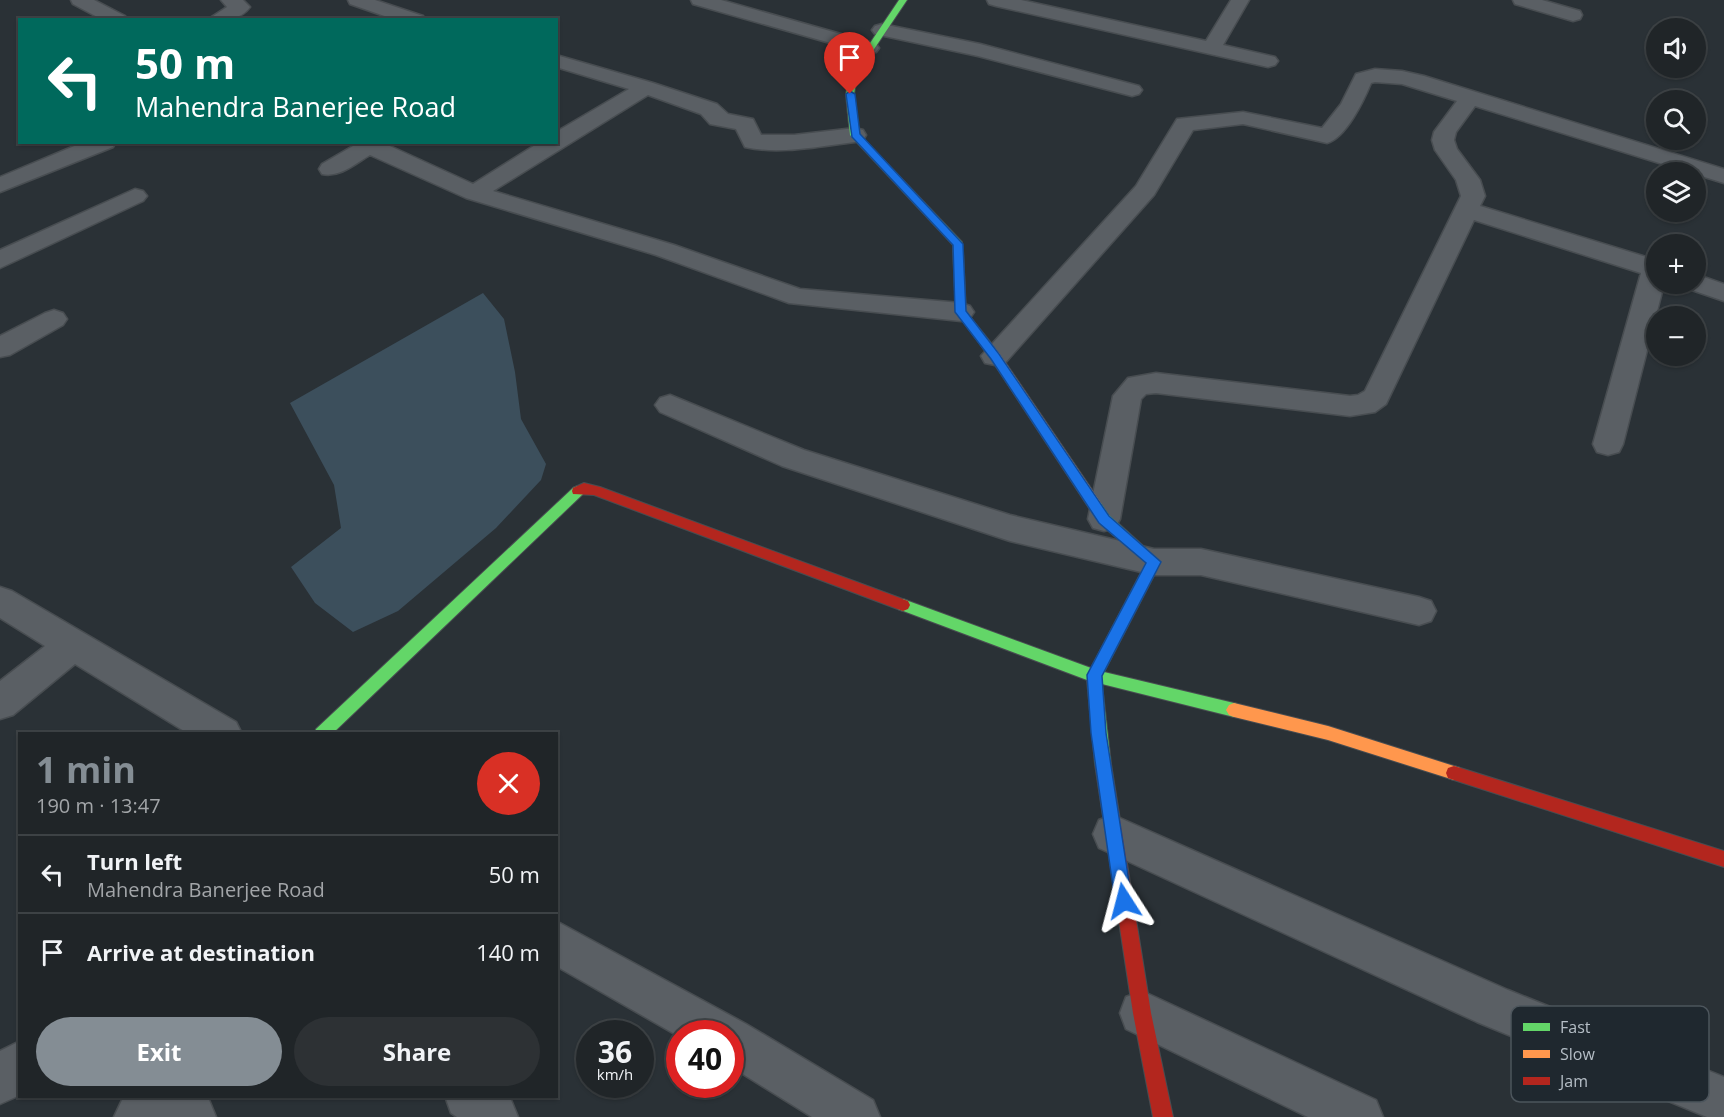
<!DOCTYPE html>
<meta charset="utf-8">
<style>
body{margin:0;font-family:"Open Sans",sans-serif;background:#2d3134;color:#f1f3f6;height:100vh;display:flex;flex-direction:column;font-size:22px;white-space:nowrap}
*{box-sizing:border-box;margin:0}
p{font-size:20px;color:#a2a5a8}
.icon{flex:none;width:33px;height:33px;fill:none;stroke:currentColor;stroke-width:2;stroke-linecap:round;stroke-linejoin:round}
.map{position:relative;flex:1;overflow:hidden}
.panel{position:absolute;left:18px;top:732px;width:540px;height:366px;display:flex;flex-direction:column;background:#202528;border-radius:0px;box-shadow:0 2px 4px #0004,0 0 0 2px #3d4245}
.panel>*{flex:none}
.hud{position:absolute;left:18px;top:18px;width:540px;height:126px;border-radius:0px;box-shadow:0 2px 4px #0004,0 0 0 2px #3d4245;background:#00695c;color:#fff;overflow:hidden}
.controls{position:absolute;left:1646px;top:18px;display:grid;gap:12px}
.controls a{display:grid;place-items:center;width:60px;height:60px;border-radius:50%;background:#202528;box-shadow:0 2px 4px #0004,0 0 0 2px #3d4245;font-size:30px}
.speed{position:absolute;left:576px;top:1020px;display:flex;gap:12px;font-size:30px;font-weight:700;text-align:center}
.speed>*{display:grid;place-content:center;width:78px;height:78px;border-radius:50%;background:#202528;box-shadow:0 2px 4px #0004,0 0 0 2px #3d4245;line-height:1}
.speed small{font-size:15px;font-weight:400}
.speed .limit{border:9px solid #d22;background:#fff;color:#111}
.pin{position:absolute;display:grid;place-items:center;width:51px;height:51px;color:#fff;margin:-62px -26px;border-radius:50% 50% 50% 0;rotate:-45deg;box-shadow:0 0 6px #0007}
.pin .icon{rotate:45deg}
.me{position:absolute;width:66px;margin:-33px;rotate:351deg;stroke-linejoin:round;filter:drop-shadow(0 0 4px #0008)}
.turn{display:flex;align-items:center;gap:21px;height:126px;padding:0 18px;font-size:27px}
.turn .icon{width:78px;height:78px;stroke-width:2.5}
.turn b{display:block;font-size:42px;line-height:51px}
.round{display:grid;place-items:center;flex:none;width:63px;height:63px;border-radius:32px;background:#2d3134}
.overview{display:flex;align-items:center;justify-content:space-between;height:102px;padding:0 18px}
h1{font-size:36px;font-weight:700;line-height:45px;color:#848d94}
.button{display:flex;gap:12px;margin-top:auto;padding:12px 18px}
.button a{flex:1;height:69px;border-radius:36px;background:#848d94;color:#fff;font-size:24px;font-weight:700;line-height:69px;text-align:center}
.button a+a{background:#2d3134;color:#f1f3f6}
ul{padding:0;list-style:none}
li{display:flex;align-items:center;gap:18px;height:78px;padding:0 18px;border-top:2px solid #3d4245}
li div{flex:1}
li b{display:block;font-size:22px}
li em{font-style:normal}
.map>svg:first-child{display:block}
.water{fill:#3c4f5c}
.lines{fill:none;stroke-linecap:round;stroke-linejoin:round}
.street-casing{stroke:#484d51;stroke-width:3}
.fast-casing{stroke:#484d51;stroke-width:2}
.slow-casing{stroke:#484d51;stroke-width:2}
.jam-casing{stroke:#484d51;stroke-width:2}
.street{fill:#5a5f64;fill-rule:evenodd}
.fast{fill:#63d668;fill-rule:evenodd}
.slow{fill:#ff974d;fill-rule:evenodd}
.jam{fill:#b3261e;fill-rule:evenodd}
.route{fill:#1a73e8;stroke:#114b97;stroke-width:1.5}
.key{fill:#1f282f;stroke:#4c555c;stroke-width:1.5}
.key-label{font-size:16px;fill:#b5bec6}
</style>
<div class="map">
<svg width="1724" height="1117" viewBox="0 0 1724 1117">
<rect width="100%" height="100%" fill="#2a3136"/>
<path class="water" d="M483 293 504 319 515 372 521 419 546 464 541 480 496 528 398 611 353 632 315 603 291 567 341 528 334 485 290 403Z"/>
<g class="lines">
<defs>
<path id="street" d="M71 0H94L125 16 127 20H103L73 4Z
M221 0H243L250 7C240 21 223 20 207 20L227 7Z
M348 0H375L423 16 425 20H396L350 4Z
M691 0H721L876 44 879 48 876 52H862L693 4Z
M987 0H1021L1206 41 1231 0H1249L1223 45 1275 57 1278 61 1275 65 1268 67 996 6 989 4Z
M1513 0H1542L1580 11 1582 15 1580 19 1573 21 1515 4Z
M882 24 980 44 1139 86 1142 90 1139 94 1132 96 978 56 875 34 872 30 875 26Z
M556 55 653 83 717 104 728 114 753 119 761 135H794L855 128 863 130 866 135 863 140 855 142C820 146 780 155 745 147L736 129 710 124 701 114 648 95 493 191 674 245 800 289 961 303 970 306 974 312 970 318 961 321 789 303 656 255 466 198 370 155C356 163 340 178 322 174L319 169 322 164 353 146 350 142H381L473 184 540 142H556V132L629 89 556 67Z
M1375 69 1402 71 1424 76 1724 169V183L1475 106 1456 132 1454 140 1457 149 1480 180 1485 196 1480 206 1656 260V284H1664L1623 444 1619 452 1608 455 1597 452 1593 444 1641 273 1474 220 1386 404 1375 412 1350 416 1156 393 1146 394 1141 399 1120 519 1115 528 1104 531 1093 528 1088 519 1113 396 1128 378 1156 373 1350 396 1358 395 1365 391 1461 196 1456 180 1435 150 1432 140 1434 132 1457 101 1402 84 1375 82 1371 83C1364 100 1346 138 1327 143L1243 124 1193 130 1154 195 1005 363 995 365 985 363 981 356 1136 186 1177 119 1243 112 1322 128 1341 104 1356 74Z
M84 142H116L113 147 0 192V177Z
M135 189 143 191 147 196 143 201 0 268V250Z
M1695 274 1724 284V301L1686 288 1683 284H1695Z
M54 310 63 313 67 319 63 325 10 355 0 357V336L45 313Z
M670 395 804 450 1010 515 1154 549H1201L1419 597 1431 601 1436 611 1431 621 1419 625 1201 575H1154L1010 541 782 466 660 412 655 405 660 398Z
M0 587 12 591 236 722 242 734H189L75 664 13 715 0 719V681L45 646 0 618Z
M1113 815 1508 990 1724 1077V1117H1707L1477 1022 1099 848 1093 834 1099 820Z
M556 921 746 1024 873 1100 880 1117H812L730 1066V1034H680V1037L556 966Z
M1142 991 1376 1100 1383 1117H1308L1126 1029 1120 1013 1126 997Z
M20 1041V1095L0 1104V1051Z
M124 1096H205L209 1100 216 1117H114Z
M445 1096H506L511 1100 518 1117H457L451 1113Z"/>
<path id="fast" d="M899 0H907L858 73 854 94 859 134 962 242 963 251 958 254 953 251V245L850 135 846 94 850 73Z
M578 486 584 491 583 494 332 734H314L316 729 573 488Z
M1096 502 1101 503 1109 515 1161 562 1104 672 1234 703 1239 705 1242 710 1239 715 1234 717 1102 684 1111 764 1109 769 1103 771 1097 769 1095 764 1087 680 898 609 896 605 898 601 903 599 1091 668 1146 563 1099 523 1090 507Z"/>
<path id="slow" d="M958 248 963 251 966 312 999 353 1101 503 1102 507 1101 511H1091L991 359 956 312 953 251Z
M1234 703 1328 726 1454 766 1460 768 1462 773 1460 778 1454 780 1328 740 1234 717 1229 715 1226 710 1229 705Z"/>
<path id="jam" d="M584 483 600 487 908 601 910 605 908 609 903 611 594 495 573 494 572 491 573 488Z
M1103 757 1109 759 1111 764 1151 1013 1173 1117H1153L1133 1013 1095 764 1097 759Z
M1454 766 1724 851V867L1454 780 1448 778 1446 773 1448 768Z"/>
</defs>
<use href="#street" class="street-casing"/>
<use href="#fast" class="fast-casing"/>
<use href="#slow" class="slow-casing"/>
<use href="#jam" class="jam-casing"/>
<use href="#street" class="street"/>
<use href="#fast" class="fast"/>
<use href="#slow" class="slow"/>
<use href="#jam" class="jam"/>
</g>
<path class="route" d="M850 91 855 94 860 134 963 244 966 311 999 354 1109 516 1161 562 1102 676 1106 733 1132 901 1130 907 1124 910 1118 907 1115 901 1091 733 1087 675 1146 563 1099 523 991 359 955 312 953 245 852 137 846 94Z"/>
<rect x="1511" y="1006" width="198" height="96" rx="9" class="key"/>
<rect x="1523" y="1023" width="27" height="8" fill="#63d668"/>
<rect x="1523" y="1050" width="27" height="8" fill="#ff974d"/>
<rect x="1523" y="1077" width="27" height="8" fill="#b3261e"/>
<g class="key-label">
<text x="1560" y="1033">Fast</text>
<text x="1560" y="1060">Slow</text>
<text x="1560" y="1087">Jam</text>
</g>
</svg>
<div class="controls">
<a><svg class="icon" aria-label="sound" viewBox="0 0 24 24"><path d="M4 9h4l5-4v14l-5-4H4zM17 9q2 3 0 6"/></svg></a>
<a><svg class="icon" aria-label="search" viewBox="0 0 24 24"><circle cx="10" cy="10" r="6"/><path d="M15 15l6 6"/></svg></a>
<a><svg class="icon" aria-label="layers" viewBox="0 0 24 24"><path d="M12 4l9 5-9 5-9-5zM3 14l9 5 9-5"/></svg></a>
<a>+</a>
<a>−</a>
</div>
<div class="speed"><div>36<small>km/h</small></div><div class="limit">40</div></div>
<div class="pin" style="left:850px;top:94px;background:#d93025"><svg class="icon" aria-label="arrive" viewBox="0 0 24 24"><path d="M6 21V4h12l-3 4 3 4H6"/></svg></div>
<svg class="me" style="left:1124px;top:901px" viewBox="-20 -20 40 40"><path d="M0-17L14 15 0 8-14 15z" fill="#1a73e8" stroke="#fff" stroke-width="4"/></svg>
<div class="hud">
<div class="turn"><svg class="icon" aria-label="left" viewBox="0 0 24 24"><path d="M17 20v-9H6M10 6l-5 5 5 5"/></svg><div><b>50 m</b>Mahendra Banerjee Road</div></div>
</div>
<section class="panel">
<div class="overview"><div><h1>1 min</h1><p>190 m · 13:47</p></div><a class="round" style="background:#d93025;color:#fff"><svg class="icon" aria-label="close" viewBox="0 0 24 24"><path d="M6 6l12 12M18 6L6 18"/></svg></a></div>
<ul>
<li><svg class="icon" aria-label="left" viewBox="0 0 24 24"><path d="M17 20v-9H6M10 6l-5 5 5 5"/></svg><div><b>Turn left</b><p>Mahendra Banerjee Road</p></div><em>50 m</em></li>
<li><svg class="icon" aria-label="arrive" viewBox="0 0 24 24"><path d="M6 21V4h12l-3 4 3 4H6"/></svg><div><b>Arrive at destination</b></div><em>140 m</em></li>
</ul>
<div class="button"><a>Exit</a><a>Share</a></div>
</section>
</div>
